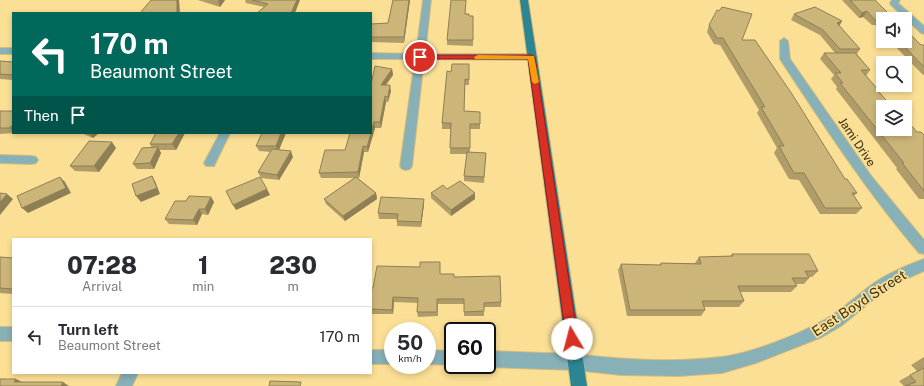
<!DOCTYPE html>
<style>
body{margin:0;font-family:"Public Sans",sans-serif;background:#f2f2f3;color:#2b2b33;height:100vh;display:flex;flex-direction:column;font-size:15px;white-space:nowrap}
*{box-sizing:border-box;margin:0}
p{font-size:13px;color:#7c7c81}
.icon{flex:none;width:22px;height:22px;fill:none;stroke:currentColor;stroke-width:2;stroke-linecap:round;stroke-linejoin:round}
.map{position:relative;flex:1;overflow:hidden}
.details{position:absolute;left:12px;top:238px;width:360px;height:136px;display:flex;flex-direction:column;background:#fff;border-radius:0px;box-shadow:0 2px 6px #0003}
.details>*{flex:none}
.guide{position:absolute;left:12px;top:12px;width:360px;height:122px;border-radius:0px;box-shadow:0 2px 6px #0003;background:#00695c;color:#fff;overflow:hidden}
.controls{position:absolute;left:876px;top:12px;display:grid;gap:8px}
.controls a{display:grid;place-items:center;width:36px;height:36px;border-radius:0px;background:#fff;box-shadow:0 2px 6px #0003;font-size:20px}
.speed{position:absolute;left:384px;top:322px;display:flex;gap:8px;font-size:20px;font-weight:700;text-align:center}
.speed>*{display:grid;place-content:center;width:52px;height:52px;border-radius:50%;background:#fff;box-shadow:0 2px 6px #0003;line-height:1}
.speed small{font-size:10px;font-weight:400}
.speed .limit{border:2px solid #111;border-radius:6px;background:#fff;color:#111}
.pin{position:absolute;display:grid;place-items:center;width:34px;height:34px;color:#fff;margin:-17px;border:2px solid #fff;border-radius:50%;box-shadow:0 1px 4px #0007}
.me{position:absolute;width:44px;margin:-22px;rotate:352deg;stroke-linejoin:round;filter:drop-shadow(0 0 3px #0008)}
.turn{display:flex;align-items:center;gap:14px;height:84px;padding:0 12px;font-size:18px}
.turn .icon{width:52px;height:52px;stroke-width:2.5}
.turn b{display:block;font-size:28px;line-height:34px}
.then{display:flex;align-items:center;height:38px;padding:0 12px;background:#0003;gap:8px;font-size:15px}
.eta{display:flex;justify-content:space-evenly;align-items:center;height:68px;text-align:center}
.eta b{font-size:24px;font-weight:800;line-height:28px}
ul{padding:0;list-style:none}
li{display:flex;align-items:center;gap:12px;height:60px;padding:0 12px;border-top:1px solid #e1e1e2}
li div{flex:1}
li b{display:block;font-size:15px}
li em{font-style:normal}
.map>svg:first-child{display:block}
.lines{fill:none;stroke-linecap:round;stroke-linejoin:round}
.minor-casing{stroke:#d5bc7b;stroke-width:2}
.tertiary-casing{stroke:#d5bc7b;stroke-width:2}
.primary-casing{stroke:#d5bc7b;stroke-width:2}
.minor{fill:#88b0b7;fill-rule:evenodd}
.tertiary{fill:#88b0b7;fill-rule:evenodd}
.primary{fill:#2d8592;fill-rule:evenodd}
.wall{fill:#af9c68}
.shaded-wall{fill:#8e7f55}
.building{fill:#cbb579;stroke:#8e7f55}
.route{fill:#d93025;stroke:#8d1f18}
.slow{fill:#f59e0b}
.labels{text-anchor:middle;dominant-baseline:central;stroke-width:3.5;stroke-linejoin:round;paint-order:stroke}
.street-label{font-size:12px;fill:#3b3011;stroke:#fbdf95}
.near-street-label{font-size:14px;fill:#3b3011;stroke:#fbdf95}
</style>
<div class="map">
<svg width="924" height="386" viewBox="0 0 924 386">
<rect width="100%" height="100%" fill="#fbdf95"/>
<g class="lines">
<defs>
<path id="minor" d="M423 0H431L425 54H532L537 57 532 60 424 59 412 166 410 169 406 170 402 169 400 166 415 59H371V53L416 54Z
M892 0H900L898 3 924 26V34L921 33 891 5 890 3Z
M784 38 788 41 790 59 872 177 924 240V254L919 253C867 192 824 126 780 59V41Z
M0 48H13V54H0Z
M220 133H230L214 166H206L204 163Z
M0 155 32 156 36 157 38 160 36 163 32 164 0 163Z
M0 327H13V341H0Z
M371 350H393V364H371Z
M427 350 453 351V365H454H453L427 364Z
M487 351 575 354 580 357 583 362 580 367 575 370 487 367 483 365H487Z
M122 373H138L132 386H116Z"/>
<path id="tertiary" d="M924 259V271L899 282 879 295 841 326 822 337 756 363 722 373 679 376 621 375 575 370 570 367 567 362 570 357 575 354C623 360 672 363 721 357 750 354 800 334 826 319 842 310 855 297 870 286 886 274 905 266 924 259Z"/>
<path id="primary" d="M520 0H528L587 386H571Z"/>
</defs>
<use href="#minor" class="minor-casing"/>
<use href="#tertiary" class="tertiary-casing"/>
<use href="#primary" class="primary-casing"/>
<use href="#minor" class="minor"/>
<use href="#tertiary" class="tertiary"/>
<use href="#primary" class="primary"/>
</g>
<path class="wall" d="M198 0H225L220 7Z
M245 0H300L264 7 246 3Z
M393 0H410L404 43 371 42V24L388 23Z
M842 0H875L883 19V34L875 25H872L863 17 859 18Z
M466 14 469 16H473V46L447 45V40Z
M794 14 842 21 839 26 860 49 857 54 870 70 866 76 880 92V93L883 107 917 132 924 135V199H919L896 169 897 168 836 89 837 87 831 79 834 75 820 59 824 53H835L820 35 791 20Z
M709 25 742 40 845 179 857 193 854 196 862 208 856 214H820L799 180 789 179 774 153 777 148 757 113 759 110 720 45 714 44 707 32Z
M890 41H905L921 45H924V75L922 74Z
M0 61 13 62V80L0 79Z
M469 64V85H465L464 111 480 112V129H470V152L486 153 484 183 464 181V176L467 154H450L451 129H442V123L451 72Z
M392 69 393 75 386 85 391 91 388 102H386L381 128H375L368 152H364L359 178H357L376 193 377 199 345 221 326 204 324 199 355 178H321L319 173 345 150 371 133V84Z
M0 111H13V133H15L0 134Z
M81 133H99L93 138Z
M156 133H185L176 150H159L161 153 154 169H137L133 164 152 148 150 144Z
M286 133 279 150 293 157 279 180 261 178 258 172 271 152 259 151 256 146Z
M116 148 99 172 75 171 70 166Z
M447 189 475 199 451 216 431 198V193Z
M211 197 214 202 208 215 202 214 197 225 169 224 165 219 186 201Z
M424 204 421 227 397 226V219H379L378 213Z
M732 254 818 271 812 277H809V278L804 284H795L797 286 791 292H740L744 301 739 307H704L705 310 701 316H627L618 270 621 264 659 265 661 263H695L699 257 730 256Z
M0 257 13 258V294L0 293Z
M440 262V274L454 277 501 302V307H484V316H464V304H438V316L418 317 417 312 418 303 394 302 393 314H371V288H373L420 267Z
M924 357V386H904L899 381 910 375 917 371 911 365Z"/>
<path class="shaded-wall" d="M177 0H179L180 13H177Z
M219 0H225L220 7 218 1Z
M297 0H300L295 13H291Z
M409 0H410L404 43V37Z
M867 11 863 17 859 18 862 13Z
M842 21 839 26 837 23Z
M392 69 393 75 382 90 381 85Z
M390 85 391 91 388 102V97Z
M385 96 386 102 381 128 380 122Z
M374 122 375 128 368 152 367 147Z
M13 124V132L10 128Z
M89 133H99L93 138Z
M179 133H185L176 150 172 144Z
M281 133H286L278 152 276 146Z
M112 142 116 148 99 172 94 166Z
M363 146 364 152 359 178 358 172Z
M158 147 161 153 154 169 150 163Z
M291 151 293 157 279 180 277 175Z
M152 176 155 181 160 194 141 202 136 196Z
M60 177 65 182 71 193 28 213 22 208Z
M267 189 270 195 236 210 233 205Z
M376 193 377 199 345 221 343 216Z
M475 193V199L451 216V210Z
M7 194 13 199 0 215V202Z
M211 197 214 202 208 215 205 209Z
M424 199V204L421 227V222Z
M199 209 202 214 197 225 193 220Z
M393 297 394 302 393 314 392 310Z
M16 379 24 383 14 382Z
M63 382 69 386H61Z"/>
<path class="building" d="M151 0H177V13H140Z
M252 0H297L291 13H257L268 4Z
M393 0H409L404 37H371V24L388 23Z
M451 0H466L465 14H469V16H473V40H447Z
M850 0H875L894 19H883V25L878 20H875L867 11 862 13Z
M722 7 752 14 742 40H755L792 94 845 179H847L857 193H852L862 208H825L804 173H794L779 146H784L761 107H765L723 38H717L709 25 717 10 719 11Z
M815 7 842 21 837 23 860 49H840L823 30 794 14Z
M905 29 921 45H924V67L899 41H905Z
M824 53H855L870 70H861L880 92H879L892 107H883V129H905V123H909L917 132H921L924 135V191L902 163H904L840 83H843L835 73H841Z
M0 61 13 62V75L0 74Z
M452 64H469V80L465 79 464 111 480 112V124H470V148H450L451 123H442L447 71 451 72Z
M375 66 392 69 381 85H390L388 97 385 96 380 122H374L371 132V84Z
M0 111H13V124L10 128H0Z
M156 133H179L172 144H150Z
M262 133H281L276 146H256Z
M350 133H371L367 147 363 146 358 172 319 173 325 150H345Z
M89 141 112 142 94 166H70Z
M158 147 150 163 133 164 142 148Z
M272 149 291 151 277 175 258 172Z
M467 152 486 153 484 177 464 176Z
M152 176 157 188 136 196 132 184Z
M60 177 66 188 22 208 17 196Z
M260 177 267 189 233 205 226 191Z
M356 177 376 193 343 216 324 199Z
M460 181 475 193 451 210 431 193 443 185 447 189Z
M0 193 7 194 0 202Z
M189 196 211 197 205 209H199L193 220 165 219 175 201H186Z
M381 197 424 199 421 222 397 221 398 214 378 213Z
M732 254H809L818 271H805L809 278H792L797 286H738L744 301H702L705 310H630L621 264 661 265V263L701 264 699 257 733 256Z
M0 257 13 258V289L0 288Z
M420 262H440V274H454V277L500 276 501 302 484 303V311L464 312V299H437V312H417L418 298 393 297 392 310 371 309V288H373L377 266 420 267Z
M924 368V386H905L916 382 910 375Z
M0 379H16L14 382H63L61 386H0Z
M270 381 301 382 300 386H269Z"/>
<path class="route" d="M418 55H532L535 57 578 339 576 342 572 344 568 342 566 339 528 59H420L418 58Z"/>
<path class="slow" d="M478 55 534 56 539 82 535 84 532 82 528 59H475L474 57Z"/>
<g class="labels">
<g class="street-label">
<text transform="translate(857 142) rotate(56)">Jami Drive</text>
</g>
<g class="near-street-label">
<text transform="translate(859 303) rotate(-33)">East Boyd Street</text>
</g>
</g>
</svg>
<div class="controls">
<a><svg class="icon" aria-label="sound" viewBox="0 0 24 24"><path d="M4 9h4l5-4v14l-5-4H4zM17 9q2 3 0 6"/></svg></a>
<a><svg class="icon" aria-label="search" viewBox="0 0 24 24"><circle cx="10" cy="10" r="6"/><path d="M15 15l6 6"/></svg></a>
<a><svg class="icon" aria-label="layers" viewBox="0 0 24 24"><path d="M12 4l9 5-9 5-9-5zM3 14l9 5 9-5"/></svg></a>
</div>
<div class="speed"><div>50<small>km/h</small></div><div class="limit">60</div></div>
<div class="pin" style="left:420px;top:57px;background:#d93025"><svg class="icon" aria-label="arrive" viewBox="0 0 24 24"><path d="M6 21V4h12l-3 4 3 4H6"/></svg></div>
<svg class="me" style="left:572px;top:339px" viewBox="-20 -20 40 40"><circle r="19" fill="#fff"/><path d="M0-13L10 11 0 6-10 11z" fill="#d93025"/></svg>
<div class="guide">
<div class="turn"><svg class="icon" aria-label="left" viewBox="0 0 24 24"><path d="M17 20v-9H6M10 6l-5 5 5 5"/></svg><div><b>170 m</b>Beaumont Street</div></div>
<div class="then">Then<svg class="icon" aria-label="arrive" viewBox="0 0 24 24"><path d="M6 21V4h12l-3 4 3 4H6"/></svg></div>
</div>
<section class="details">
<div class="eta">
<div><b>07:28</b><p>Arrival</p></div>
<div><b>1</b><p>min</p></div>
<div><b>230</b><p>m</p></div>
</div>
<ul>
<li><svg class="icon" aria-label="left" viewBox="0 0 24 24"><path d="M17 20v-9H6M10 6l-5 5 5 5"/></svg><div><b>Turn left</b><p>Beaumont Street</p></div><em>170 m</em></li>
</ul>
</section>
</div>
